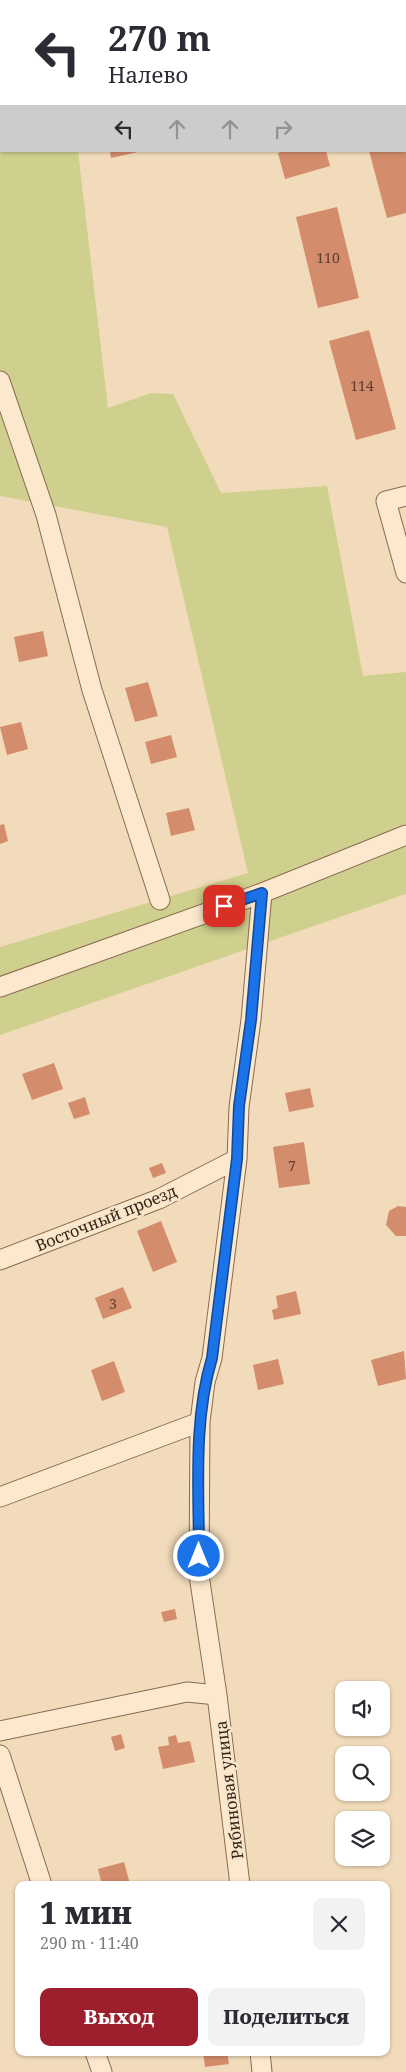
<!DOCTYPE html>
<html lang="ru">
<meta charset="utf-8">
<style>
body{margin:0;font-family:"Noto Serif",serif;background:#f2f2f3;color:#2b2b33;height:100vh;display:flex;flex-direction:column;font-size:19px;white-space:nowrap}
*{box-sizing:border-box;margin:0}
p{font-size:16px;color:#7c7c81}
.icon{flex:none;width:28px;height:28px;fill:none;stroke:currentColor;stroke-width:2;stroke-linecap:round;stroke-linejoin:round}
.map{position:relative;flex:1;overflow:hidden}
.panel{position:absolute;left:15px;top:1881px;width:375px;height:175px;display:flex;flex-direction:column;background:#fff;border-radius:10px;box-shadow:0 1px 4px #0004}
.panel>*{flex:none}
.top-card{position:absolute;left:0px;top:0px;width:406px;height:152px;box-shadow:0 1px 4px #0004;background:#fff;color:#2b2b33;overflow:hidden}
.controls{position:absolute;left:335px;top:1681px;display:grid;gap:10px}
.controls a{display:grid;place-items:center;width:55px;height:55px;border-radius:10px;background:#fff;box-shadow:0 1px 4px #0004;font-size:25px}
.pin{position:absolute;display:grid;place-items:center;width:42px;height:42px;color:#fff;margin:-21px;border-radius:10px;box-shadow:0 2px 8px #0006}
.me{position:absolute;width:55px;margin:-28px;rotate:0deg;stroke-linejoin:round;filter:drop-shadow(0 0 4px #0008)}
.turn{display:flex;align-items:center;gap:18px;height:105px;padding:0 25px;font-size:22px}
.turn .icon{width:65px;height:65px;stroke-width:2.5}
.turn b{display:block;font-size:35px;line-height:42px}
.lanes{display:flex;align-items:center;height:48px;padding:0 25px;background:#0003;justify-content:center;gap:25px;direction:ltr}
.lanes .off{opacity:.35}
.round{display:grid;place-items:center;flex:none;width:52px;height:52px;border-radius:10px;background:#f2f2f3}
.summary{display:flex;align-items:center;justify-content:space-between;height:85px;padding:0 25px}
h1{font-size:30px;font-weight:800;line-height:38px}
.primary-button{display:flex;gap:10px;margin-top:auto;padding:10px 25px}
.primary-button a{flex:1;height:58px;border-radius:10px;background:#9d1e2c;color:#fff;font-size:20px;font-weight:800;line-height:58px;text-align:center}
.primary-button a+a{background:#f2f2f3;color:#2b2b33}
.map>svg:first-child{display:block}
.green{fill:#cfd08d}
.building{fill:#d38c6c}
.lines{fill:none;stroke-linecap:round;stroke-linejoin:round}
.minor-casing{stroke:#896a53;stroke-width:21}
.minor{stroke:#fce9cd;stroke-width:19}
.route-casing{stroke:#114b97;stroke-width:12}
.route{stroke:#1a73e8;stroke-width:9}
.labels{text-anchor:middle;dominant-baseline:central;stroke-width:5;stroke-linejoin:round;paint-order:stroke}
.number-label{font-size:14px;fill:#5e3e2e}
.street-label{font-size:16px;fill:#372419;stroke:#f8e6ca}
</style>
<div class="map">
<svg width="406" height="2072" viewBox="0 0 406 2072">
<rect width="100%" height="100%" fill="#f1dbba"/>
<path class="green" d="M0 0H61L1 1V151H78L108 408 151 393 173 394 221 493 327 486 363 676 406 672V894L0 1035V947L248 873 167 527 0 496Z"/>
<path class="building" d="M110 151H138V152L111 158Z
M283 151H326L330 166 285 179 278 153Z
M369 151H406V213L387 218Z
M337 207 359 298 318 308 296 217Z
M369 330 396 429 356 440 329 341Z
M43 631 48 656 19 662 14 637Z
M148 682 158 716 135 722 125 688Z
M21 722 28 749 7 755 0 727Z
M171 735 177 757 151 764 145 742Z
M189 808 195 830 171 836 166 813Z
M4 824 8 841 0 844V825Z
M54 1063 63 1089 32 1100 22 1074Z
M310 1088 314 1107 289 1112 285 1093Z
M85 1097 90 1114 74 1119 68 1103Z
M304 1142 310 1184 279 1188 273 1147Z
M162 1163 166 1173 153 1178 149 1168Z
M398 1206 406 1207V1236H396L386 1225 389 1211Z
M161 1221 177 1262 153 1272 137 1231Z
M123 1287 132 1308 103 1319 95 1298Z
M296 1291 301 1314 274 1320 272 1310 278 1308 276 1296Z
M404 1351 406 1379 378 1386 371 1360Z
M278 1359 284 1384 258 1390 253 1365Z
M114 1361 125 1392 102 1401 91 1370Z
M175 1609 177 1619 164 1622 161 1612Z
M121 1734 125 1748 115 1751 111 1737Z
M176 1735 178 1743 190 1741 195 1762 163 1769 158 1747 169 1745 168 1737Z
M124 1862 130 1884 102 1885 98 1869Z
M203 2052H227L229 2064 205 2067Z"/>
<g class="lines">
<defs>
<path id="minor" d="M0 381 46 515 92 690 160 900
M406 496 386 501 406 573
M0 987 262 893 406 835
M0 1260 159 1199 237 1159
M0 1497 200 1422
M217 1695 240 1885
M0 1731 187 1692 217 1695 199 1575 200 1422 205 1382 212 1358 237 1159 239 1107 251 1020 262 893
M0 1755 42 1885
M95 2052 102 2072
M260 2052 262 2072"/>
</defs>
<use href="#minor" class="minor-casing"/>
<use href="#minor" class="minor"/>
</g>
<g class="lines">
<defs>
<path id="route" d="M199 1556C199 1490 193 1421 212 1358L237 1159 239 1106 251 1020 262 893 224 906"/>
</defs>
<use href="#route" class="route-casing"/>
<use href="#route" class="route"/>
</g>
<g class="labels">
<g class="number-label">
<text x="328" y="257">110</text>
<text x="362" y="385">114</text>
<text x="292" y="1165">7</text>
<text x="113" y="1303">3</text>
</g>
<g class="street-label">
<text transform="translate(106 1218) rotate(-22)">Восточный проезд</text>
<text transform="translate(229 1790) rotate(-97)">Рябиновая улица</text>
</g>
</g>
</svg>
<div class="controls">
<a><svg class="icon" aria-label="sound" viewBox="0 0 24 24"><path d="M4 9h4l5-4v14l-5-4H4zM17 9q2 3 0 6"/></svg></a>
<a><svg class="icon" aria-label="search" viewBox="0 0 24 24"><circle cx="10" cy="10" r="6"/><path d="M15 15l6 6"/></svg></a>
<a><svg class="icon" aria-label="layers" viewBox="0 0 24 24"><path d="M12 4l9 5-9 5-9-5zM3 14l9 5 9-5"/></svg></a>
</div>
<div class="pin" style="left:224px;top:906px;background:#d93025"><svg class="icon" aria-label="arrive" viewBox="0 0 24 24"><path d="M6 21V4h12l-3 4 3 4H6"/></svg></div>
<svg class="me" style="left:199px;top:1556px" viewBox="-20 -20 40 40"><circle r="17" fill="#1a73e8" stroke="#fff" stroke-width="3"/><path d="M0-11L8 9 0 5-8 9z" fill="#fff"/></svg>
<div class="top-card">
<div class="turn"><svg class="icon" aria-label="left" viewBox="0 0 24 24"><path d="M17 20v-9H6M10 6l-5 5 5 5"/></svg><div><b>270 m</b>Налево</div></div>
<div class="lanes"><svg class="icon" aria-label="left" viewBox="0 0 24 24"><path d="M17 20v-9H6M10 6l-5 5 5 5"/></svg><svg class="icon off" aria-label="ahead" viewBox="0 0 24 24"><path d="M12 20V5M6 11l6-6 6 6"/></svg><svg class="icon off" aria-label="ahead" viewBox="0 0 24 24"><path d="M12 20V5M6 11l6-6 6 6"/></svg><svg class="icon off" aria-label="right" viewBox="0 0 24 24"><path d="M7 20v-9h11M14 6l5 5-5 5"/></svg></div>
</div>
<section class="panel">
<div class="summary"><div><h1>1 мин</h1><p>290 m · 11:40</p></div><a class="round"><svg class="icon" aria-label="close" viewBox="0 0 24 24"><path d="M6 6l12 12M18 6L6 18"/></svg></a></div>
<div class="primary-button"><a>Выход</a><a>Поделиться</a></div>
</section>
</div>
